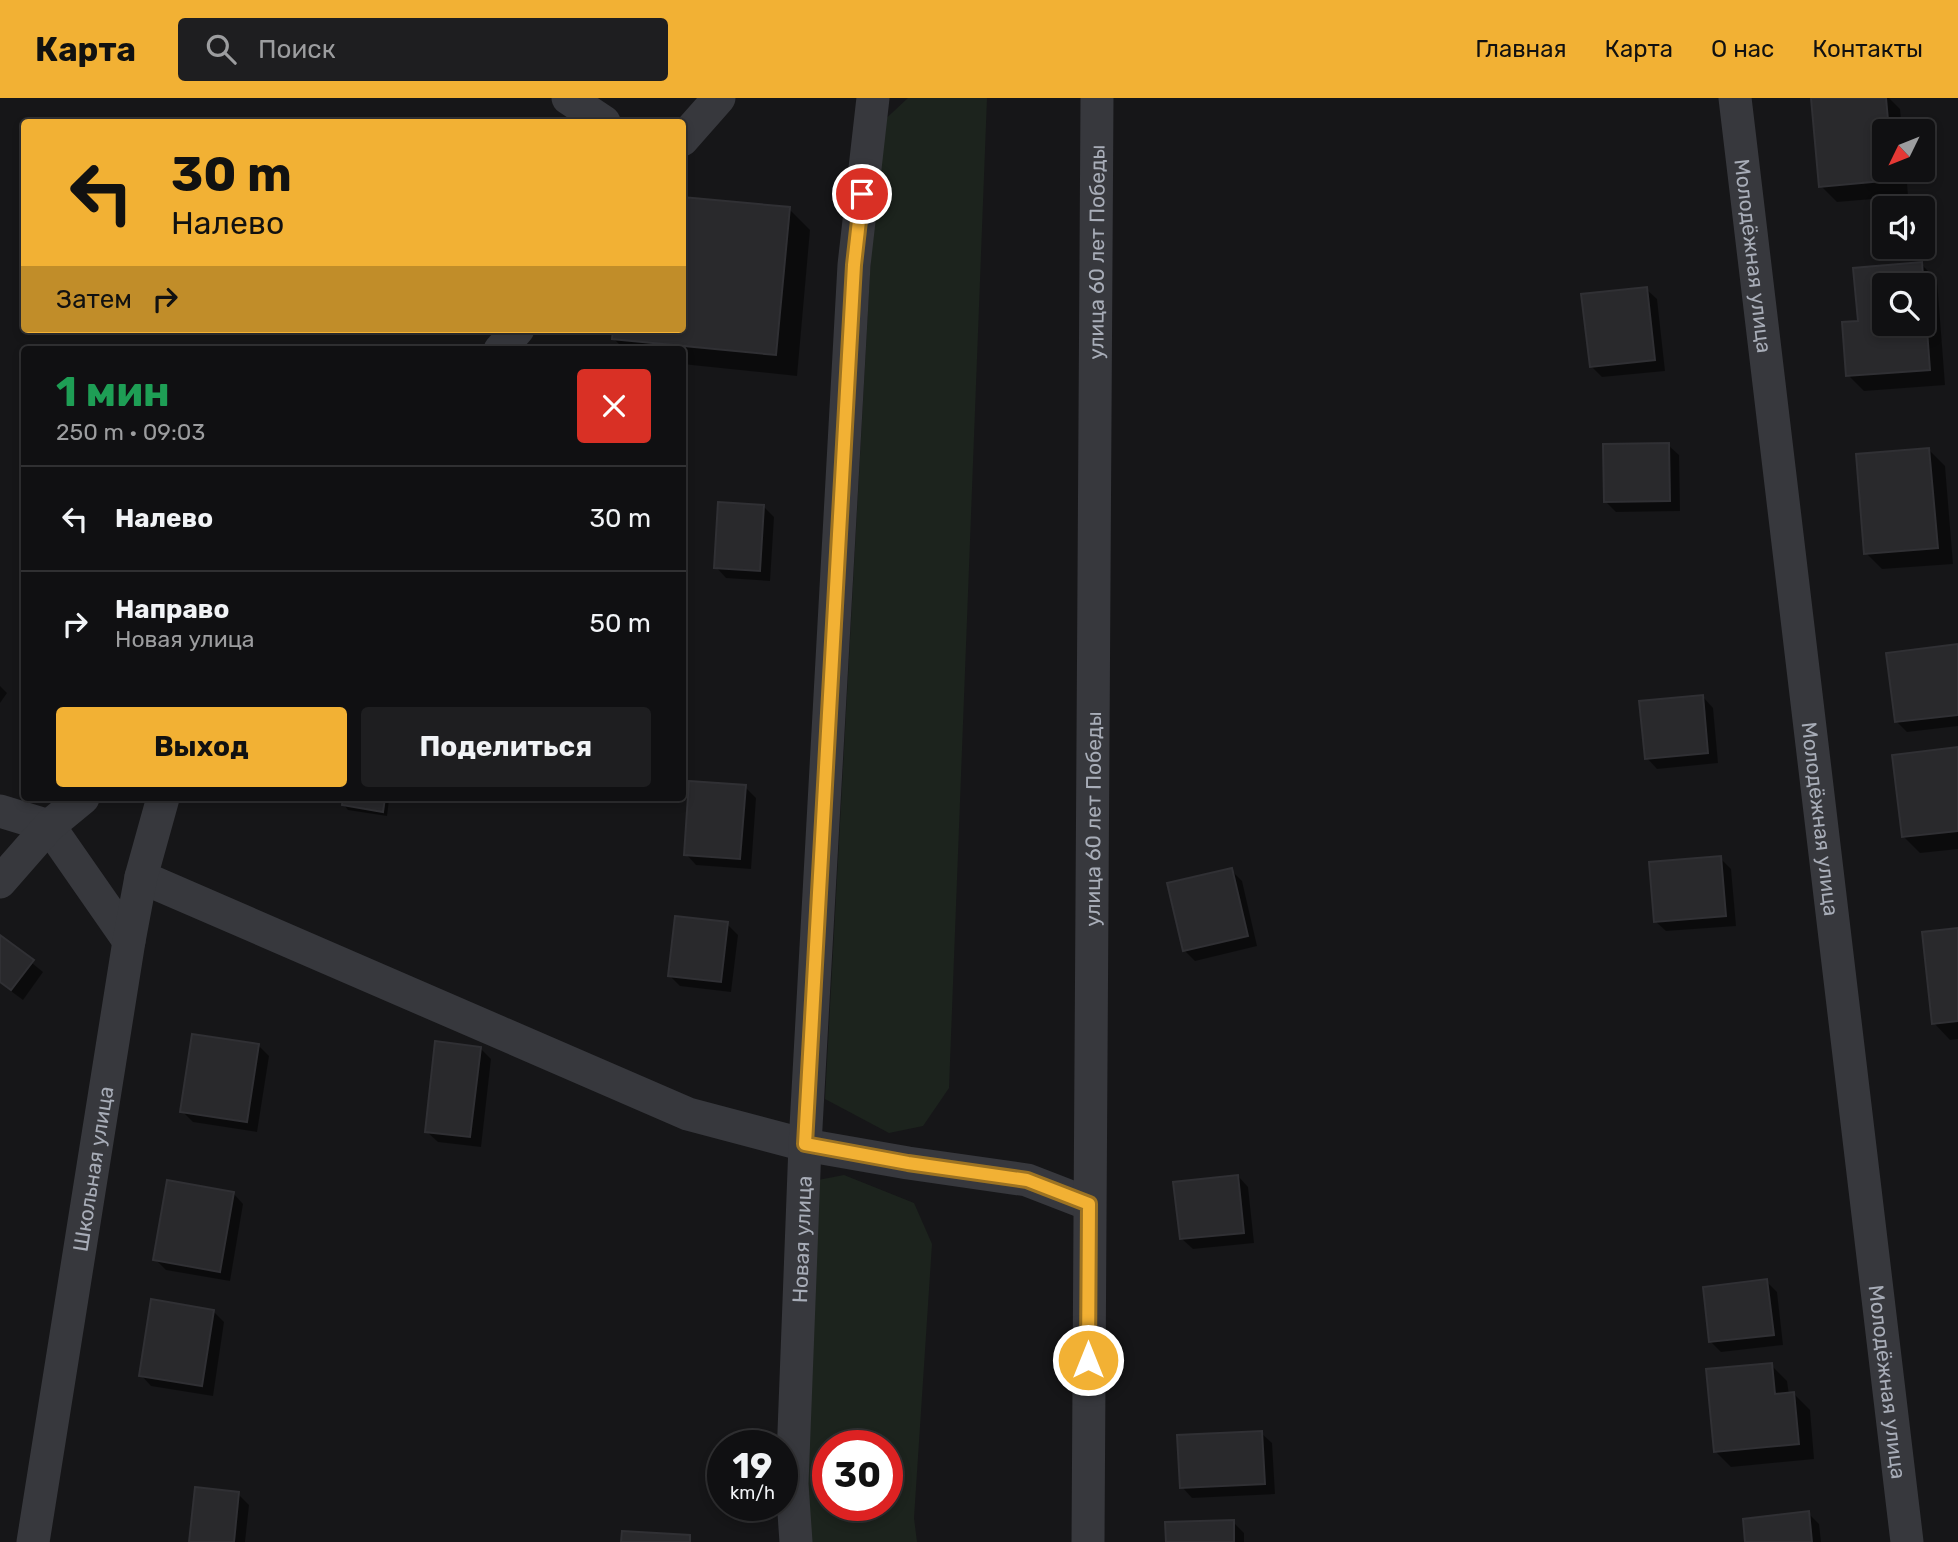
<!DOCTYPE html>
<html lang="ru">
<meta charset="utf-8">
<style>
body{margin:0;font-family:Rubik,sans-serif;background:#1e1e20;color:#f1f3f6;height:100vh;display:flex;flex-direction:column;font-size:26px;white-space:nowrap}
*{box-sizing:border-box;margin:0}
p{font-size:23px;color:#9c9d9f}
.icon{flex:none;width:38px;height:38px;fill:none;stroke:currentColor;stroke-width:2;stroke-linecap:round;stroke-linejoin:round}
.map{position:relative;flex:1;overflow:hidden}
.details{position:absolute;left:21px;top:248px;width:665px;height:455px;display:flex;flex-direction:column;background:#101012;border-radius:7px;box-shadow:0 4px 10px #0003,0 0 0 2px #303032}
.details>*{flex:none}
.top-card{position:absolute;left:21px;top:21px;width:665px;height:214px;border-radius:7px;box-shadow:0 4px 10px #0003,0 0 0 2px #303032;background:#f2b134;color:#111;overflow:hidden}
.needle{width:46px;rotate:227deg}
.tools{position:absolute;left:1872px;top:21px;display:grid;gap:14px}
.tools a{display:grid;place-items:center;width:63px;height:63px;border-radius:7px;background:#101012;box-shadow:0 4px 10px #0003,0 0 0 2px #303032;font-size:35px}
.speed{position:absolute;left:707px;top:1332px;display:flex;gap:14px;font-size:35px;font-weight:700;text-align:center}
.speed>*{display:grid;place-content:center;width:91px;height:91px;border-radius:50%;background:#101012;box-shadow:0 4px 10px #0003,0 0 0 2px #303032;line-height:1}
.speed small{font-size:18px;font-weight:400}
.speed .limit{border:10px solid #d22;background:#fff;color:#111}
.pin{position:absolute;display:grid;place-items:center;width:60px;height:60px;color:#fff;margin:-30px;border:4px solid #fff;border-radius:50%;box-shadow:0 2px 7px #0007}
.me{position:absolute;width:77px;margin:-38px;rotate:0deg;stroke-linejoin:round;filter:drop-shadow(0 0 5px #0008)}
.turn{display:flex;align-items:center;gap:24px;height:147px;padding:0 35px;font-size:32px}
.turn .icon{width:91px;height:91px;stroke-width:2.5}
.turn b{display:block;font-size:49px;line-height:60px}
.then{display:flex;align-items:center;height:66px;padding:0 35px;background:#0003;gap:14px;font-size:26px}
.round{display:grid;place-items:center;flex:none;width:74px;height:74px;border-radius:7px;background:#1e1e20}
.headline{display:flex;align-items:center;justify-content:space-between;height:119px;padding:0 35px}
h1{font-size:42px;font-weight:700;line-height:52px;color:#1e9e55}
.cta{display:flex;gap:14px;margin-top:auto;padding:14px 35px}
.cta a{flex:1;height:80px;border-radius:7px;background:#f2b134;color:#111;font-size:28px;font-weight:700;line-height:80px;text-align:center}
.cta a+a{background:#1e1e20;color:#f1f3f6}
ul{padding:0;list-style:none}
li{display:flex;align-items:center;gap:21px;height:105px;padding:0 35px;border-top:2px solid #303032}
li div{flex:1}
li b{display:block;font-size:26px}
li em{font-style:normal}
header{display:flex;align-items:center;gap:42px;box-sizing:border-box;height:98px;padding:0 35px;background:#f2b134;color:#111}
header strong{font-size:33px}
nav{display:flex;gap:38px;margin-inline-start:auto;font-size:24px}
.search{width:490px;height:63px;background:#1e1e20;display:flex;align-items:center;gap:18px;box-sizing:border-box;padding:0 24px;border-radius:7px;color:#9c9d9f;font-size:26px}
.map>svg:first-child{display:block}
.green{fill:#1c231d;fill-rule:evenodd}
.shadow{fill:#0007;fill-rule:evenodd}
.building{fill:#29292c;stroke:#303034;stroke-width:2;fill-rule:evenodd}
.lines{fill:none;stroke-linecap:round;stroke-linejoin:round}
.street{stroke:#37383d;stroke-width:33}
.route-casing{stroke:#9d7322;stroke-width:18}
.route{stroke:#f2b134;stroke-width:12}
.labels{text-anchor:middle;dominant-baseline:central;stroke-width:7;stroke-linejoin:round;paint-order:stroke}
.street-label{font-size:21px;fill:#a8adb8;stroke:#111113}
</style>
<header>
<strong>Карта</strong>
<div class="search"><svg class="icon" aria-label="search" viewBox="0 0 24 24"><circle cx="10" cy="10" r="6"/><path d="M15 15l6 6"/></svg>Поиск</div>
<nav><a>Главная</a><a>Карта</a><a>О нас</a><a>Контакты</a></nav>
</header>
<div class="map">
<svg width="1958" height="1444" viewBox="0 0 1958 1444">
<rect width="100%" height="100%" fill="#161618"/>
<path class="green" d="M908 0H987L949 990 923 1028 889 1035 825 1001 878 28Z
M844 1077 914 1105 932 1146 914 1420 917 1444H805L818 1082ZM828 1348H887V1407H828Z"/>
<path class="shadow" d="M1832 0H1889L1900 11 1902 33H1885V72H1906L1908 98 1837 104 1821 88Z
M789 111 810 132 797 278 682 266V252H625L614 241 615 231H682Z
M1921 166 1937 182 1945 287 1864 293 1848 277 1860 224 1855 171ZM1885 187H1923V226H1885Z
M1646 191 1657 201 1665 273 1602 279 1592 269Z
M1668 347 1679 357 1680 413 1616 414 1605 403Z
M1929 352 1945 368 1953 466 1882 471 1866 455Z
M763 408 774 419 770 483 726 480 716 469Z
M1958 548V628L1907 634 1896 623Z
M0 588 7 595 0 605Z
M1703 599 1713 610 1718 665 1657 671 1647 660Z
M1958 651V751L1920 755 1904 739Z
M745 689 756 700 751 771 696 767 686 756Z
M344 700H387L389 702 387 718 348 712 344 707Z
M1720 760 1731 771 1736 828 1666 833 1655 823Z
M1231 772 1242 783 1257 848 1195 863 1184 852Z
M727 826 738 837 731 894 680 888 669 877Z
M1958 832V941L1950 942 1934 925Z
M0 839 43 874 23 902 0 885Z
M258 947 269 958 257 1034 193 1024 182 1013Z
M480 950 491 961 481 1049 438 1044 427 1034Z
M1238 1078 1248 1089 1254 1145 1193 1151 1182 1141Z
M233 1095 243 1106 230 1183 166 1172 155 1161Z
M1766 1183 1777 1194 1783 1247 1721 1254 1711 1244Z
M213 1213 224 1224 213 1298 151 1288 141 1277Z
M1771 1267 1787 1283 1789 1297 1794 1296 1810 1312 1814 1361 1731 1369 1715 1353Z
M1261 1335 1272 1345 1275 1396 1192 1400 1182 1389Z
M238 1396 249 1407 245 1444H191Z
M1808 1415 1819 1426 1821 1444H1747Z
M1233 1424 1244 1435V1444H1168Z"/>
<path class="building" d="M1811 0H1886L1889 33H1885V72H1892L1893 82 1819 89Z
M682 99 790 109 776 257 612 241 613 231H682Z
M1922 164 1930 272 1846 278 1842 224 1858 223 1853 170ZM1885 187H1923V226H1885Z
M1647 189 1655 262 1590 269 1581 196Z
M1669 345 1670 403 1604 404 1603 346Z
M1929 350 1938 450 1864 456 1856 356Z
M718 404 764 407 760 473 714 470Z
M1958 546V617L1895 624 1886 555Z
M1703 597 1708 655 1645 661 1639 603Z
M1958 649V733L1902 739 1892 657Z
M689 683 746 687 740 761 684 757Z
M343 700H385L383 714 342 707Z
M1721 758 1726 818 1654 824 1649 764Z
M1232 770 1248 838 1183 853 1167 785Z
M675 818 728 824 721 884 668 878Z
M1958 830V923L1932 926 1922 834Z
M0 837 34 862 11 892 0 884Z
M192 936 259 946 247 1024 180 1014Z
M435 943 481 949 470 1039 425 1034Z
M1238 1077 1244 1135 1180 1141 1173 1084Z
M167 1082 234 1094 220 1174 153 1162Z
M1767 1181 1774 1237 1709 1244 1703 1189Z
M151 1201 214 1212 202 1288 139 1278Z
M1772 1265 1775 1296 1794 1294 1799 1346 1714 1354 1706 1271Z
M1262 1333 1265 1386 1180 1390 1177 1337Z
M195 1389 239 1394 234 1444H189Z
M1809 1413 1812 1444H1745L1743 1421Z
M1234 1422V1444H1166L1165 1424Z
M622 1433 690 1437V1444H621Z"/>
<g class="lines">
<g class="street">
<path d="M568 0 604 24"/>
<path id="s1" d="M1735 0 1907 1444"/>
<path d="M682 42 719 0"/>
<path d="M500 252 518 231"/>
<path d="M0 713 49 728 129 843"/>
<path d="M141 779 688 1016 805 1047 908 1065 1027 1082 1089 1106"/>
<path d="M0 784 49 728 83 700"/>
<path id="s2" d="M33 1444 129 843 141 779 163 700"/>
<path id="s3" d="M796 1444 792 1386 805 1047 854 167 873 0"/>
<path id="s4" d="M1088 1444 1097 0"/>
</g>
</g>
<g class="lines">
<defs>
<path id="route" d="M862 96 854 167 805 1046 908 1065 1027 1082 1089 1106 1088 1262"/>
</defs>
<use href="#route" class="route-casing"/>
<use href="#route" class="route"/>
</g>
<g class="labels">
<g class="street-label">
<text stroke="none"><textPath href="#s4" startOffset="1290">улица 60 лет Победы</textPath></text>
<text stroke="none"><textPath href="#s1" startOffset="159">Молодёжная улица</textPath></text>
<text stroke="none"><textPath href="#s4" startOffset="723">улица 60 лет Победы</textPath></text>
<text stroke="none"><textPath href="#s1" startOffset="726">Молодёжная улица</textPath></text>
<text stroke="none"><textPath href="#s2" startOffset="378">Школьная улица</textPath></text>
<text stroke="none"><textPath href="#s3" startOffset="303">Новая улица</textPath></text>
<text stroke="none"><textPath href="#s1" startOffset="1293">Молодёжная улица</textPath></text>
</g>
</g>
</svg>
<div class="tools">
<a><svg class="needle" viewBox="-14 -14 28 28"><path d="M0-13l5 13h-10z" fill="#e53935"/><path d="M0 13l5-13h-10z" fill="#9c9d9f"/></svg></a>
<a><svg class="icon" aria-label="sound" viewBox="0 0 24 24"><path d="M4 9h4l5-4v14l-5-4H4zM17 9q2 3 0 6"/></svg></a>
<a><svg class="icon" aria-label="search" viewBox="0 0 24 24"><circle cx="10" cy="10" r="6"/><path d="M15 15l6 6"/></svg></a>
</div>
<div class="speed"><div>19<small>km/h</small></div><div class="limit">30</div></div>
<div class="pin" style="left:862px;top:96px;background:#d93025"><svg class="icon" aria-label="arrive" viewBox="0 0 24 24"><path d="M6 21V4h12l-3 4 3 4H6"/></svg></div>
<svg class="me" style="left:1088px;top:1262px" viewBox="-20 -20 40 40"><circle r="17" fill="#f2b134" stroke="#fff" stroke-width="3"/><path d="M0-11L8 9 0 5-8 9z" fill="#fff"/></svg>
<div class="top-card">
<div class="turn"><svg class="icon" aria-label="left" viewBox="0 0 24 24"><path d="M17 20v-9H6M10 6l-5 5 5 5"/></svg><div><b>30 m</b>Налево</div></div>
<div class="then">Затем<svg class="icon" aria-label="right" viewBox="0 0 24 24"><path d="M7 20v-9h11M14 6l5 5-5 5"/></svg></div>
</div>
<section class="details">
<div class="headline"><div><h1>1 мин</h1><p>250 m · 09:03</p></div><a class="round" style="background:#d93025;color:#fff"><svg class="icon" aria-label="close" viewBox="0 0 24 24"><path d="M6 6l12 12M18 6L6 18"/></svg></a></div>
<ul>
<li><svg class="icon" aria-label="left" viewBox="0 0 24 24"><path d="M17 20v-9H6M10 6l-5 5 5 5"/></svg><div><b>Налево</b></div><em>30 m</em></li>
<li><svg class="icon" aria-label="right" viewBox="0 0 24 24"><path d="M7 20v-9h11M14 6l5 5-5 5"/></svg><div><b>Направо</b><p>Новая улица</p></div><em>50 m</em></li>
</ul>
<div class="cta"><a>Выход</a><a>Поделиться</a></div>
</section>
</div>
